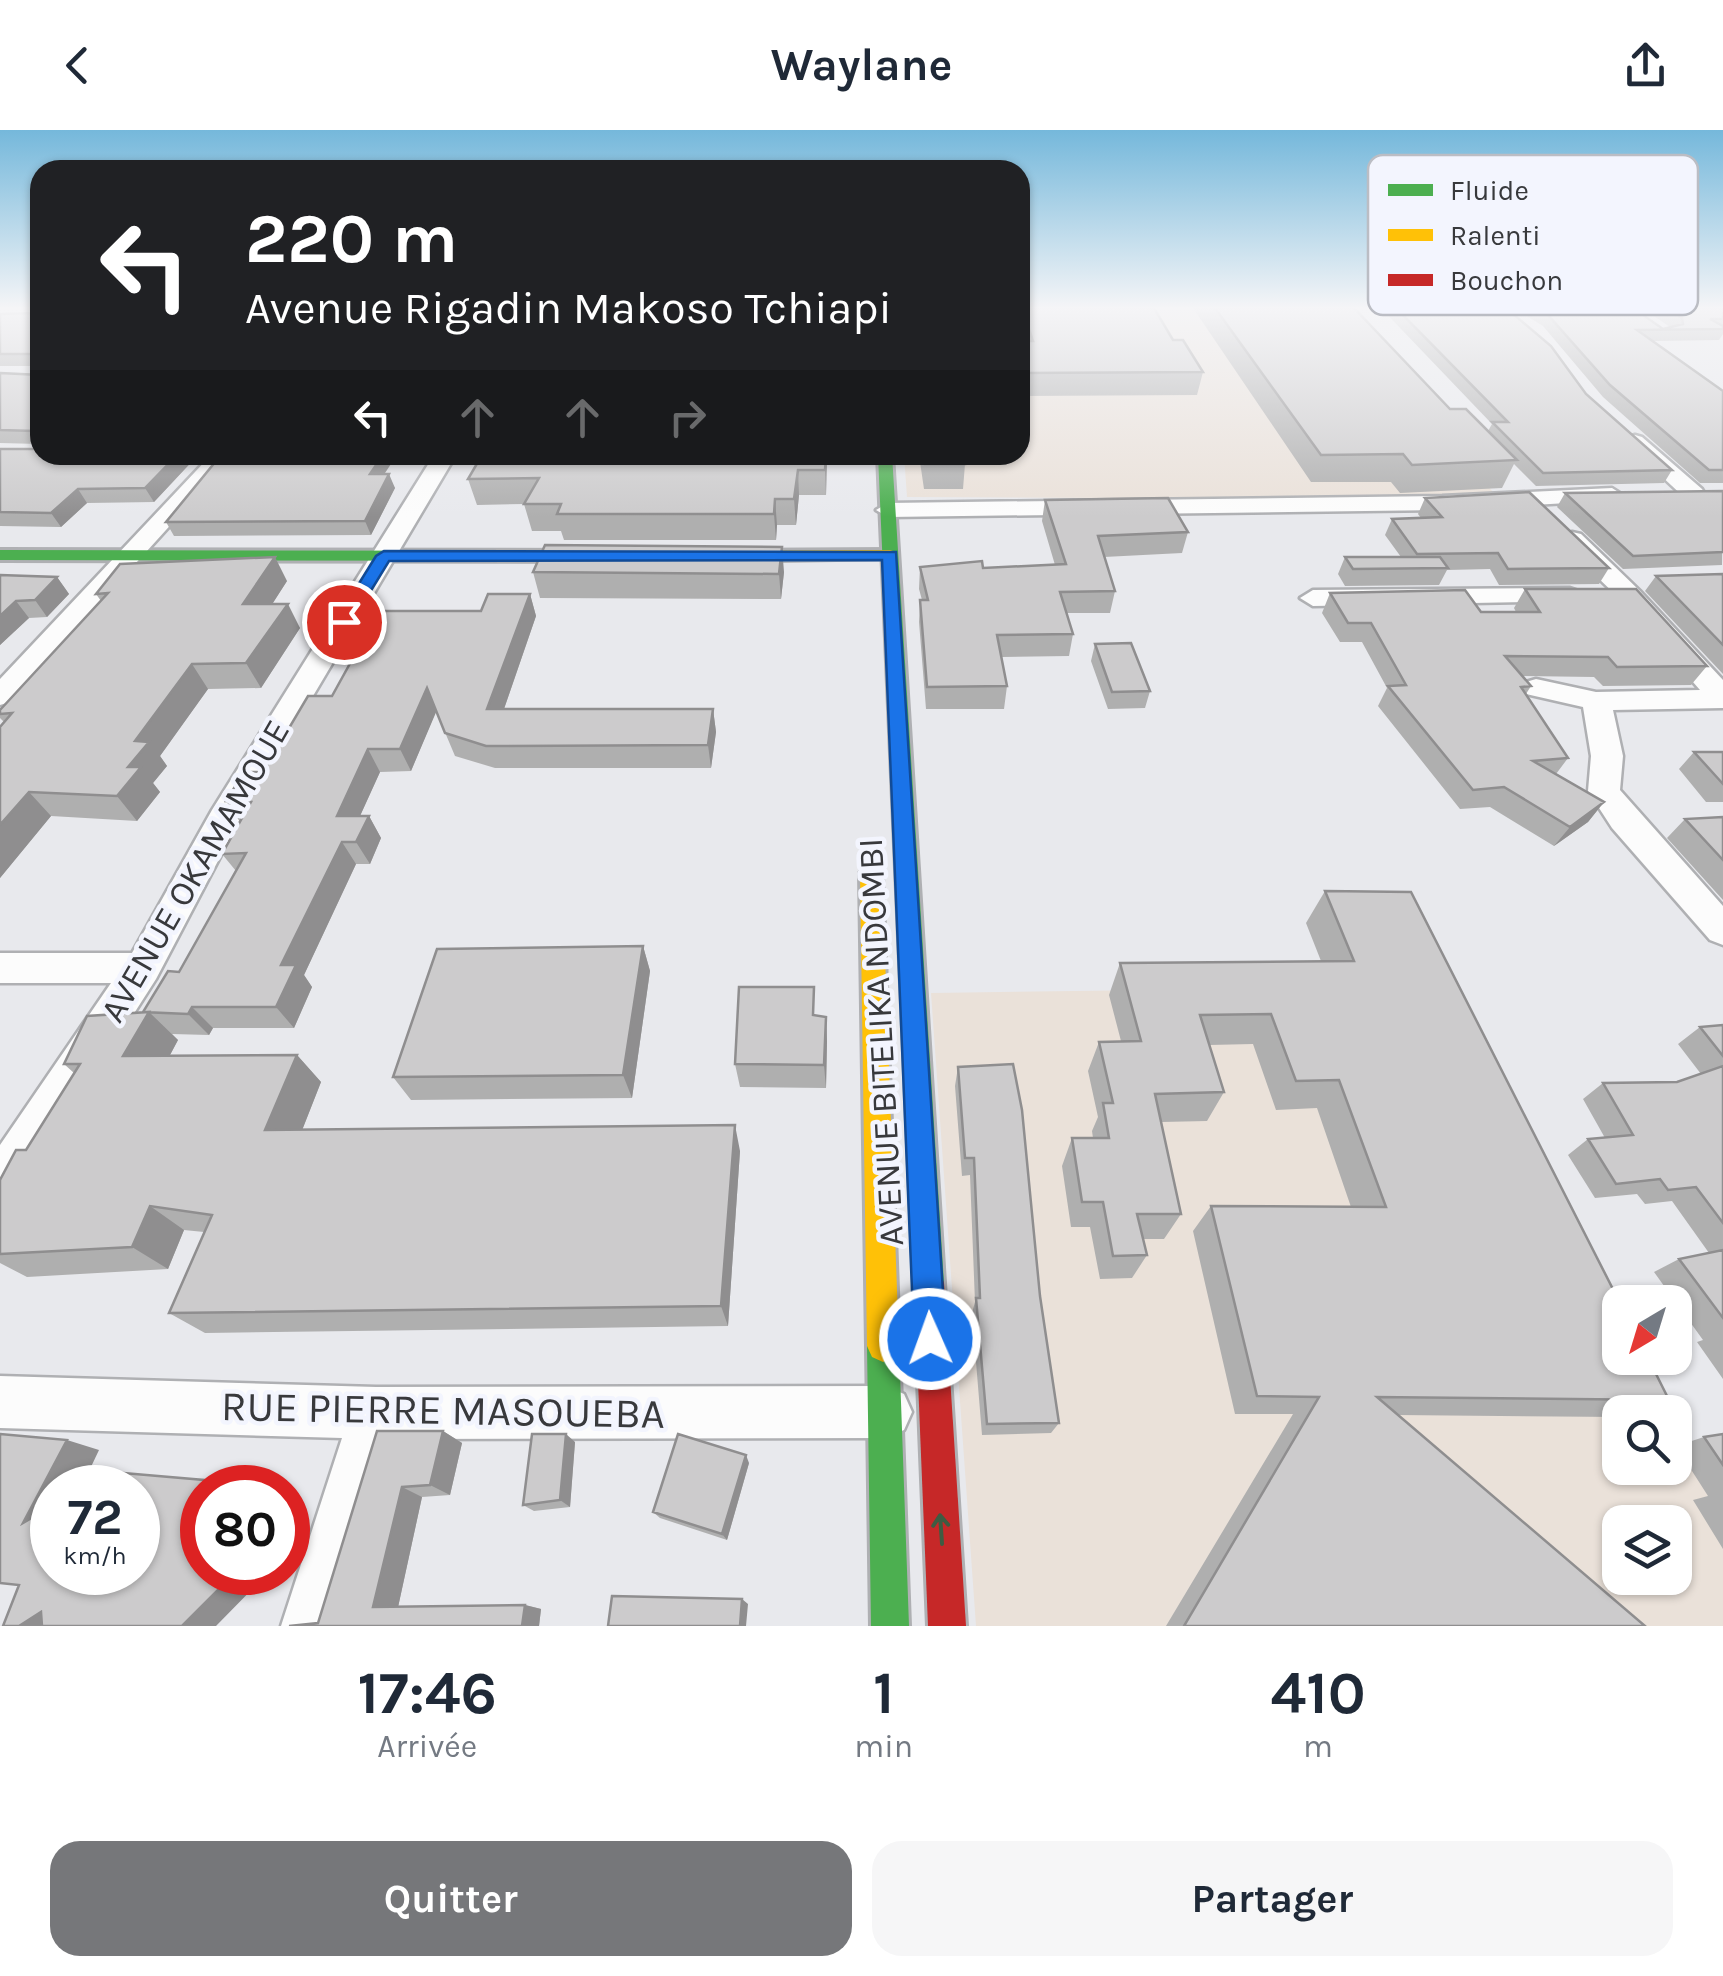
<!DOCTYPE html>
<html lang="fr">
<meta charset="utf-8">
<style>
body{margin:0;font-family:Karla,sans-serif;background:#f6f6f7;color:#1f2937;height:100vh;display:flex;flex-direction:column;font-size:38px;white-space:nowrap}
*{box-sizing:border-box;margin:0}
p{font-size:32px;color:#747a83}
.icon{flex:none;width:55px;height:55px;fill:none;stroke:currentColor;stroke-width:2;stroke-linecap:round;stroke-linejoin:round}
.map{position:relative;height:1496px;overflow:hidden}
.sheet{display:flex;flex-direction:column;background:#fff;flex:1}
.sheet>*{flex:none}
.banner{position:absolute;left:30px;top:30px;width:1000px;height:305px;border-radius:30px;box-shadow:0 2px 8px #0004;background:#202124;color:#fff;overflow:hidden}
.needle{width:65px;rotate:218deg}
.tools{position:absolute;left:1602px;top:1155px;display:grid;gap:20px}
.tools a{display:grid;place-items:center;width:90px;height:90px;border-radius:20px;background:#fff;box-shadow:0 2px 8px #0004;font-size:50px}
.speed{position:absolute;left:30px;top:1335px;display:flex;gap:20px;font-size:50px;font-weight:700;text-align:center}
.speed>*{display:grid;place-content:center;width:130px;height:130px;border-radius:50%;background:#fff;box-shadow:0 2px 8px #0004;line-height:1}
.speed small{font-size:25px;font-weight:400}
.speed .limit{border:15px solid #d22;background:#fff;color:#111}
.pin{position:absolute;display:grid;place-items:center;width:85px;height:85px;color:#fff;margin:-42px;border:5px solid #fff;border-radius:50%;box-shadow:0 2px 10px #0007}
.me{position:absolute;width:110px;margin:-55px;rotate:358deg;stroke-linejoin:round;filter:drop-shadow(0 0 8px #0008)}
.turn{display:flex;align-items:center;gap:35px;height:210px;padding:0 50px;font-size:45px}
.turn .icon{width:130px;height:130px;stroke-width:2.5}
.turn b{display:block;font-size:70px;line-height:85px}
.lanes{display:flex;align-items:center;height:95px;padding:0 50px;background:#0003;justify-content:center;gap:50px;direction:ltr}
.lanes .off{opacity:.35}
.eta{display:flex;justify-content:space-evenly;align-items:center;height:170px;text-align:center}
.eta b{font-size:60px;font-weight:700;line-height:70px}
.action{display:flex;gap:20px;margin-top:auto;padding:20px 50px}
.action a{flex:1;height:115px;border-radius:30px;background:#76777a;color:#fff;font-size:40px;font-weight:700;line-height:115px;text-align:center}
.action a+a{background:#f6f6f7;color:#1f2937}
header{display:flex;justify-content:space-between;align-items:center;height:130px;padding:0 50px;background:#fff;font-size:45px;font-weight:700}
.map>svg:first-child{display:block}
.industrial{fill:#eae1d9;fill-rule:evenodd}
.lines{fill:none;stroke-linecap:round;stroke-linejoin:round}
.street-casing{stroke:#afb0b3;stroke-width:5}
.fast-casing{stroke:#afb0b3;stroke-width:6}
.slow-casing{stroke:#afb0b3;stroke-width:6}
.jam-casing{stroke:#afb0b3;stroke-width:6}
.street{fill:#fcfcfc;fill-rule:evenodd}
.fast{fill:#4caf50;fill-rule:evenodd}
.slow{fill:#ffc107;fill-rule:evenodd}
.jam{fill:#c62828;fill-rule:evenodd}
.wall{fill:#afafaf}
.shaded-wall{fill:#8f8e8f}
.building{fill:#cccbcc;stroke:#8f8e8f;stroke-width:2.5}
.oneway{stroke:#3e5c42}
.route{fill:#1a73e8;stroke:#114b97;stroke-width:2.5}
.labels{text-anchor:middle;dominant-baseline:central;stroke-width:9;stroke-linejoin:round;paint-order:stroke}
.street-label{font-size:35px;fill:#38393c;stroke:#f3f5fe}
.near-street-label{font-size:42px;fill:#38393c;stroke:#f3f5fe}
.key{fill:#f3f5fe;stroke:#bbbdc4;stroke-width:2.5}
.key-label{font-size:28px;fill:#38393c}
</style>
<header><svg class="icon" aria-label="back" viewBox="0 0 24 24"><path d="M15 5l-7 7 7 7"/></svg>Waylane<svg class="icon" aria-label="share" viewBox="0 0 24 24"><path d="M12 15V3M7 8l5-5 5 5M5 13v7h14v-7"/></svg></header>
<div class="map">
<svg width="1723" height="1496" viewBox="0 0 1723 1496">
<rect width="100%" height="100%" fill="#e8e9ed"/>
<path class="industrial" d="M1020 178H1332L1500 370 907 367 904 325H1020Z
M1452 856 1620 1228H1642L1670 1282H1620V1338H1675V1292L1723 1386V1496H976L931 863ZM1620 1392H1675V1448H1620Z"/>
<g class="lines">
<defs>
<path id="street" d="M1635 305 1642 307 1702 359 1705 364 1702 369H1686L1628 315 1625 311 1628 307Z
M211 325H234L10 572 0 575V549Z
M434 325H456L240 689 156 849 16 1068 0 1075V1015L111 853H0V823H132L212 680Z
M1612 358 1623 365 1620 370 1442 380 888 387 876 380 888 373 1442 366Z
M1572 402 1581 404 1640 461 1723 550V578L1613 580 1623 626 1620 660 1723 776V815L1710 810 1612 698 1588 661 1591 626 1583 577 1526 564 1522 558 1526 552 1536 549 1596 562 1700 560 1622 471 1563 414 1560 409Z
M1570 458 1579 461 1583 466 1579 471 1313 476 1300 468 1313 460Z
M0 1246 376 1257 886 1256 904 1264 912 1282 904 1300 886 1308 395 1309 341 1496H281L342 1308 0 1298Z"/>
<path id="fast" d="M878 325H892L944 1153 940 1164 929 1168 918 1164 914 1153Z
M0 420 605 421 613 426 605 431 0 430Z
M883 1200 894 1205 899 1216 909 1496H871L867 1216 872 1205Z"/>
<path id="slow" d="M890 420 896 422V428L715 431 707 426 715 421Z
M871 735 882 743 899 1216 894 1227 883 1232 872 1227 867 1216 860 743Z"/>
<path id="jam" d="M929 1138 940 1142 944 1153 966 1496H928L914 1153 918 1142Z"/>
</defs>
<use href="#street" class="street-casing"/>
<use href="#fast" class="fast-casing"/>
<use href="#slow" class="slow-casing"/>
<use href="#jam" class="jam-casing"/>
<use href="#street" class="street"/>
<use href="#fast" class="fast"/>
<use href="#slow" class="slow"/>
<use href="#jam" class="jam"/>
</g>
<path class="wall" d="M0 178H40V239L38 236H0V184L33 183 37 178Z
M1020 178H1154L1173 210 1203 242 1197 265 1020 266V211H1023L1020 201Z
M1193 178H1354L1450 279 1488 301 1492 294 1381 178H1506L1586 264 1672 340 1664 353 1536 356 1514 334 1502 358 1400 363 1391 352H1311Z
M1514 178H1633L1663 199 1670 197 1642 178H1723V204L1719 210 1653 211 1723 261V353H1700L1603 267 1543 196Z
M0 243 40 245V325H198L154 372 87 373 61 397 0 396V319H33L39 314 0 313Z
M482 325H827L826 365H799L796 395H777L776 410H564L561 401H532L524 374 477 375 468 349Z
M919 325H964L965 334 963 359H924Z
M385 344 395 358 371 405 174 406 166 392Z
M1723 361 1722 435 1623 439 1557 377 1565 363Z
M1425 368 1609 438 1599 454 1499 455 1490 439 1447 440 1439 455 1345 456 1338 444 1345 427H1401L1385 405 1392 389 1421 388 1418 384Z
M1045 370 1188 402 1182 423 1104 427 1115 461 1110 483H1067L1073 504 1069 526 1002 527 1007 556 1004 579H926L919 492 920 470H922L919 459 920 437 983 438 1055 435 1042 391Z
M533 442H784L781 469 540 468Z
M1723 444V544L1645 461 1656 446Z
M0 445 57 447 69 464 47 487 29 488 0 515Z
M287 451 272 474 300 498 261 558 208 559 160 626 167 636 153 653 160 662 137 691 51 686 0 748V597L4 592 0 588V580L101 471 96 464Z
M1525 459 1707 536 1691 555 1603 556 1594 547 1522 546 1531 556 1526 564 1568 628 1556 644 1604 672 1588 692 1554 716 1490 677 1460 679 1378 576 1387 558 1362 512H1340L1322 483 1330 463 1481 482H1516L1514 478Z
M530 464 536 486 504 579H713L716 602 711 638H495L455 626 436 581 411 641 380 642 360 686H369L381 708 370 734H356L304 845 312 857 294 898H213L209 905 172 904 178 910 170 925H297L321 952 302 1000 740 1021 728 1196 205 1203 169 1183 204 1102 184 1100 168 1139 27 1147 0 1133V1050L26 1020 74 943 64 934 143 882 179 842 236 741 222 724 240 692 226 671 263 642 332 566 481 481Z
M1095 514 1150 561 1145 578 1108 579 1091 531Z
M1694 622H1723V672H1706L1679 639Z
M1723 687V770L1667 708 1685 689Z
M1325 761 1669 1270 1635 1282H1620V1287L1397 1285 1645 1496H1166L1293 1284H1235L1193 1101 1211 1076 1351 1077 1317 978 1276 980 1253 914 1209 915 1224 962 1207 991 1161 992 1181 1084 1164 1109H1143L1147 1125 1132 1148 1100 1149 1090 1097H1071L1062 1036 1072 1008H1093L1092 1001 1098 987 1088 941 1099 912 1121 911 1109 865 1120 833 1321 831 1306 793Z
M643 816 650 841 632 968 411 970 393 947Z
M816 886 826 887 827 911 826 958 740 957 735 934Z
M1723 895V1249L1697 1212 1703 1210 1654 1142 1679 1129 1709 1123 1672 1071 1645 1074 1637 1064 1595 1068 1568 1025 1588 1009 1605 1008 1583 969 1603 953 1677 952 1701 944 1678 914 1700 897Z
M958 937 1040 1166 1059 1293 1051 1303 982 1305 972 1183 975 1172 970 1045 962 1046 955 956Z
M377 1301H443L462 1313 450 1365 422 1367 398 1477 525 1475 541 1479 539 1496H289L318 1493Z
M1723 1304V1419L1693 1370 1708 1366 1676 1316 1704 1307Z
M575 1312 570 1377 534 1381 523 1375Z
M749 1333 727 1410 660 1388 653 1382Z"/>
<path class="shaded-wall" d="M177 325H198L154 372 145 358Z
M383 325H397L375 358 370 344Z
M826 325H827L826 365 825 340Z
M798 340 799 365 796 395 794 369Z
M389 344 395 358 371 405 365 391Z
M78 359 87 373 61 397 51 383Z
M775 369 777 395 776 410 774 384Z
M782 417 784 442 781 469 779 444Z
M275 427 287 451 257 498 243 474Z
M57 447 69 464 47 487 35 470Z
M530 464 536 486 496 602 487 579Z
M16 471 29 488 0 515V486Z
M288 474 300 498 261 558 246 533Z
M192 534 208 559 160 626 167 636 153 653 160 662 137 691 117 666 135 611Z
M427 558 437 580 411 641 400 619Z
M713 579 716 602 711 638 708 615Z
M368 619 380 642 350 708 337 686Z
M29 662 51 686 0 748V695Z
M1604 672 1588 692 1554 716 1570 697Z
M369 686 381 708 370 734 356 712Z
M342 712 356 734 304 845 312 857 294 898 276 877 281 835Z
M643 816 650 841 632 968 623 945Z
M192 877 213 898 209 905 188 884Z
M149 882 178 910 155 953 123 926Z
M826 887 827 911 826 958 824 935Z
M297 925 321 952 292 1026 265 1000Z
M735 995 740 1021 728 1196 721 1176Z
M150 1076 184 1100 168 1139 132 1117Z
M443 1301 462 1313 450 1365 430 1355Z
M566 1304 575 1312 570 1377 560 1370Z
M67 1310 99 1320 81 1358H52V1399L23 1393Z
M746 1325 749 1333 727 1410 722 1404Z
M204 1350 227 1358H207Z
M402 1357 422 1367 397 1482 373 1477Z
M236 1442H263L265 1446 216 1496H182Z
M742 1469 748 1474 746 1496H740Z
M525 1475 541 1479 539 1496H522Z
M41 1482 62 1496H19Z"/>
<path class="building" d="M37 178H40V230L36 232 32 224H0V184L33 183Z
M1022 178H1154L1173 210H1183L1203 242 1020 243V211H1033Z
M1215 178H1354L1450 279H1466L1517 330 1412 335 1403 324 1321 325Z
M1396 178H1506L1551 216 1586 264 1672 340 1543 343 1492 292H1508Z
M1537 178H1633L1663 199 1683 194 1682 188 1665 178H1723V189H1710L1723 196V199L1637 200 1723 261V340H1709L1610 255 1548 185Z
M0 243 40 245V310L35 308 34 301 0 300Z
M40 315V325H177L145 358 78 359 51 383 0 382V319H33Z
M221 325H383L370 344H389L365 391 166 392Z
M482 325H826L825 340H798L794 369H775L774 384H557L561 374H524L539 348 468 349Z
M924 325H964L965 334H925Z
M1723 361V422L1633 426 1565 363Z
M1529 362 1609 438 1508 439 1498 423 1417 424 1392 389 1442 387 1425 368Z
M1168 368 1188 402 1098 406 1115 461 1060 462 1073 504 997 505 1007 556 927 557 920 470H928L920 437 982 431 983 438 1066 434 1045 370Z
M545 415 782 417 779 444 533 442Z
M275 427 243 474H288L246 533 192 534 135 611 149 612 128 637H141L117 666 29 662 0 695V597L12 583 0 584V580L108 463 96 464 120 434Z
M1345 427H1440L1448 438 1353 439Z
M1723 444V515L1656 446Z
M0 445 57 447 35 470 16 471 0 486Z
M1525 459H1636L1707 536 1617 537 1608 527 1505 526 1531 556 1521 557 1568 628 1533 631 1604 672 1570 697 1504 657 1473 660 1388 556 1406 555 1371 493H1348L1330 463 1465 460 1481 482H1540Z
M488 464H530L487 579H713L708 615 486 616 445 603 427 558 400 619H368L337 686H369L356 712H342L281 835H296L276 877H192L188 884 143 882 168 841 179 842 246 723 222 724 251 672 226 671 244 642H263L308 566H332L379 481H481Z
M1131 513 1150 561 1112 562 1095 514Z
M1694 622H1723V654Z
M1723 687V730L1685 689Z
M1325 761 1411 762 1620 1173V1228H1648L1669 1270 1377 1267 1645 1496H1184L1319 1267 1257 1266 1211 1076 1386 1077 1339 950 1296 951 1271 884 1200 885 1224 962 1155 964 1181 1084H1137L1147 1125 1113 1126 1103 1072H1082L1072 1008H1109L1103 973H1113L1099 912 1141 911 1120 833 1354 831Z
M643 816 623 945 393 947 437 819Z
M739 857H814L813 885 826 887 824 935 735 934Z
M149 882 123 926 297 925 265 1000 735 995 721 1176 169 1183 212 1085 150 1076 132 1117 0 1124V1050L16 1020H26L80 934H64L87 886Z
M1723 895V926L1700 897Z
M1013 934 1022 980 1040 1166 1059 1293 987 1294 976 1168H980L974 1028H965L958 937Z
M1723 936V1093L1696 1057 1668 1060 1660 1049 1616 1054 1588 1009 1633 1005 1603 953 1677 952Z
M1723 1120V1188L1679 1129Z
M377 1301H443L430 1355 402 1357 373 1477 525 1475 522 1496H289L318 1493Z
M0 1304 67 1310 23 1393 52 1376V1442H138V1358H84L112 1342 204 1350 207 1358H202V1442H236L182 1496H42L41 1482 19 1496H3L19 1455 0 1453Z
M532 1304H566L560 1370 523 1375Z
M678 1304 746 1325 722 1404 653 1382Z
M1723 1304V1335L1704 1307Z
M612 1466 742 1469 740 1496H608Z"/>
<defs><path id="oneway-shaft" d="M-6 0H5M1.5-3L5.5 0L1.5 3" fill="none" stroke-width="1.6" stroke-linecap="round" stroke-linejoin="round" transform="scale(2.5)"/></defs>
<use class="oneway" href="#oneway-shaft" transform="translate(941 1399) rotate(-94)"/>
<linearGradient id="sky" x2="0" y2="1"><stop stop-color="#75b8db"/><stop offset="0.46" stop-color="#f5f5f7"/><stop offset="1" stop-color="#f5f5f7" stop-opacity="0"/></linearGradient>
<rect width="1723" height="387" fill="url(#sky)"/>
<path class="route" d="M384 421 896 422 946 1209 941 1220 930 1225 918 1220 914 1209 882 430 389 431 350 495H338L335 492 376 426Z"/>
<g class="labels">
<g class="street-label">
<text transform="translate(195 741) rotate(-60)">AVENUE OKAMAMOUE</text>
<text transform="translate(881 912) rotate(-93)">AVENUE BITELIKA NDOMBI</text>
</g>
<g class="near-street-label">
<text transform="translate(443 1280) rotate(1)">RUE PIERRE MASOUEBA</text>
</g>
</g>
<rect x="1368" y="25" width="330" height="160" rx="15" class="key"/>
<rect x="1388" y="54" width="45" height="12" fill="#4caf50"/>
<rect x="1388" y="99" width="45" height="12" fill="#ffc107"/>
<rect x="1388" y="144" width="45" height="12" fill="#c62828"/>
<g class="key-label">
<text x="1450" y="70">Fluide</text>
<text x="1450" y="115">Ralenti</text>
<text x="1450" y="160">Bouchon</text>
</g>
</svg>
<div class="tools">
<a><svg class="needle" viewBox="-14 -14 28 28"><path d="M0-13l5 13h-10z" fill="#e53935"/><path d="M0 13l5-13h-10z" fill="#747a83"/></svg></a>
<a><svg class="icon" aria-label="search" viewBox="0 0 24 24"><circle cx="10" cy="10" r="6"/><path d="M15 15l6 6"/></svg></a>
<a><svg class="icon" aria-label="layers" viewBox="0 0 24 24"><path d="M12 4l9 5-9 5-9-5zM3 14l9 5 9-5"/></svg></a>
</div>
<div class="speed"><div>72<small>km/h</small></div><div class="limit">80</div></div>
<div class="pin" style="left:344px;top:492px;background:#d93025"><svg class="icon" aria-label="arrive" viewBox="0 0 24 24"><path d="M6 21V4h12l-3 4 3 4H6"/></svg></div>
<svg class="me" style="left:930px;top:1209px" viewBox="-20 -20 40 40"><circle r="17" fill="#1a73e8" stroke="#fff" stroke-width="3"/><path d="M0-11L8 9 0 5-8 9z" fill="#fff"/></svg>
<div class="banner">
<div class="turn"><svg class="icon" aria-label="left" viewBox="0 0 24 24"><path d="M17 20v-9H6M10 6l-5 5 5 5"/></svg><div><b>220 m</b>Avenue Rigadin Makoso Tchiapi</div></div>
<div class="lanes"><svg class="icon" aria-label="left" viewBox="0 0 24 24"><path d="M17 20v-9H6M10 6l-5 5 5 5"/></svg><svg class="icon off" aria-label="ahead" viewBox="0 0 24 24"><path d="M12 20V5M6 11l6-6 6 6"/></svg><svg class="icon off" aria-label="ahead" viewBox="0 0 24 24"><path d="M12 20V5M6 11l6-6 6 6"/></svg><svg class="icon off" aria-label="right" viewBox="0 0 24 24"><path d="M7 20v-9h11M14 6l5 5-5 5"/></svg></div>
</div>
</div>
<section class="sheet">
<div class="eta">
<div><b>17:46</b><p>Arrivée</p></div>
<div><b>1</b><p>min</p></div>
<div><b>410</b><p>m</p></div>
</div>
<div class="action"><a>Quitter</a><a>Partager</a></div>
</section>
